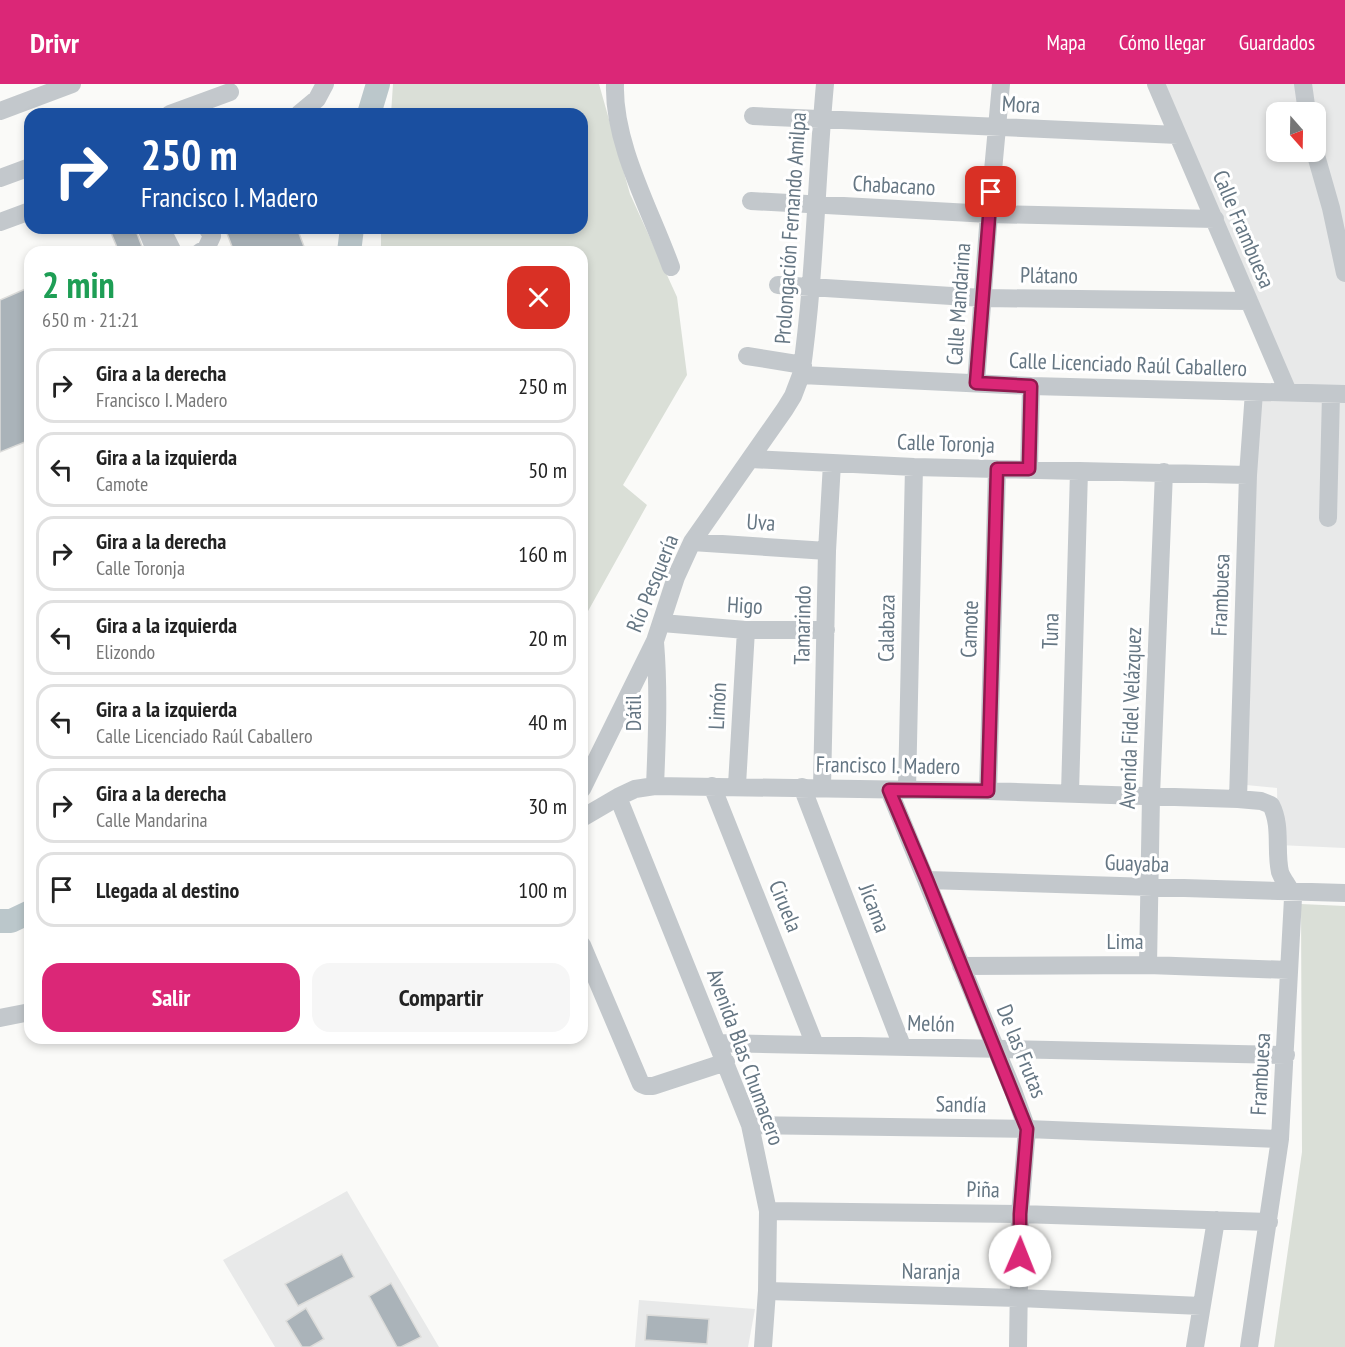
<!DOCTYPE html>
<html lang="es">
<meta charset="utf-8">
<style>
body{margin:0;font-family:"PT Sans Narrow",sans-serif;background:#f6f6f6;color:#222;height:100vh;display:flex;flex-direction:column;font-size:22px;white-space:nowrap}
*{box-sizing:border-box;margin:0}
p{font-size:20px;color:#767676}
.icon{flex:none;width:33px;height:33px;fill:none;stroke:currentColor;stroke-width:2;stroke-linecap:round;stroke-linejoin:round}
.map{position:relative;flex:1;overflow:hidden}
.panel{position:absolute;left:24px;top:162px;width:564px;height:798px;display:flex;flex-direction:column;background:#fff;border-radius:18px;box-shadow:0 3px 9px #0003}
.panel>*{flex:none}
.guide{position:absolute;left:24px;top:24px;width:564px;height:126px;border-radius:18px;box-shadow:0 3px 9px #0003;background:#1a4fa0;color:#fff;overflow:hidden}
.needle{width:39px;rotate:160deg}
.fabs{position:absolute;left:1266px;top:18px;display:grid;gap:12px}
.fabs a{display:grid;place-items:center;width:60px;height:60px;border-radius:12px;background:#fff;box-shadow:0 3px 9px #0003;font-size:30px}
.pin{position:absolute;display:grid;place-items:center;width:51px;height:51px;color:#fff;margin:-26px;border-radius:12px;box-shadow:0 3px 9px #0006}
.me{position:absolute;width:66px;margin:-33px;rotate:1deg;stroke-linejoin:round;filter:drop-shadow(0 0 4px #0008)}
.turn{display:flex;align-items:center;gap:21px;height:126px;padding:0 18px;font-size:27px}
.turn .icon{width:78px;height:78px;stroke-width:2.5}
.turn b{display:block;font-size:42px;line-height:51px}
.round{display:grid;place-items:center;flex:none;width:63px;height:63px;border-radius:18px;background:#f6f6f6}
.summary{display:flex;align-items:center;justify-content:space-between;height:102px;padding:0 18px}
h1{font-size:36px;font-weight:800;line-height:45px;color:#1e9e55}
.cta{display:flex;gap:12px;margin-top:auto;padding:12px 18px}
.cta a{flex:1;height:69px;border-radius:18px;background:#db2777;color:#fff;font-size:24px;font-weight:800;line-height:69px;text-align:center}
.cta a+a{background:#f6f6f6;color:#222}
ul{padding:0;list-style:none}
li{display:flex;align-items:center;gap:18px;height:75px;margin:0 12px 9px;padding:0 6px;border:3px solid #e0e0e0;border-radius:18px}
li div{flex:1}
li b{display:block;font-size:22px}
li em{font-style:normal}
header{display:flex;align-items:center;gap:36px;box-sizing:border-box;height:84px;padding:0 30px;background:#db2777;color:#fff}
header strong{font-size:28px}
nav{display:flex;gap:33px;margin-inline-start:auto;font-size:21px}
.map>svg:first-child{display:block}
.built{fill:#e8e9e9;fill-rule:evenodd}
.green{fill:#dadfd7}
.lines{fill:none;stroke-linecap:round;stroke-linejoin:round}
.river{stroke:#bbc7cb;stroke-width:24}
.building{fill:#aab3b9;stroke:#dcdcda;stroke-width:1.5}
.minor{stroke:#c3c8cc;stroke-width:18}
.route-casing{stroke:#8e194d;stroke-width:15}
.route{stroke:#db2777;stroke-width:10}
.labels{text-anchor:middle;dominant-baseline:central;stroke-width:6;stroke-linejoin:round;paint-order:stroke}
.street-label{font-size:22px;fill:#657683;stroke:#fff}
</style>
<header>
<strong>Drivr</strong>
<nav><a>Mapa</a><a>Cómo llegar</a><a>Guardados</a></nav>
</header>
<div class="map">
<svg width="1345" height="1263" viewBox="0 0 1345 1263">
<rect width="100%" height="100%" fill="#fafaf8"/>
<path class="built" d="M1163 0H1345V764L1278 761 1277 704 1246 701 1254 317 1289 305ZM1276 28H1316V68H1276Z
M347 1107 439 1263H275L223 1176Z
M639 1216 755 1225 748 1263H635Z"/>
<path class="green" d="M393 0H599L630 110 677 213 687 291 623 401 647 421 582 538V168H381V144H582V30H391Z
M1301 820 1345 822V1263H1274L1302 1068Z"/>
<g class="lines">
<path class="river" d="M369 30 378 0
M349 168 352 144
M0 837H11L30 828"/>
</g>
<path class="building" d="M109 144H135L144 168H119Z
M225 144H297L306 168H234Z
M30 203V356L0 368V216Z
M342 1170 354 1193 298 1222 285 1200Z
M391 1199 421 1253 401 1263H397L369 1212Z
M306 1224 324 1255 310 1263H302L286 1237Z
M647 1231 709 1235 707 1260 645 1256Z"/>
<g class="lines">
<path class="minor" d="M615 0C613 60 651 127 671 183
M1156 0 1288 308
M1303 0 1307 28
M0 27 72 0
M170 30 230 8
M299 30 317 15 325 0
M753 32 1178 51
M1315 68 1331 124 1345 189
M0 94 30 83
M751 117 989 130 1215 135
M0 138 30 127
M146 144 156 168
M161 144 173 168
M200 168 206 165 212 152 207 144
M778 201 983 214 1249 217
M747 272 803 281
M801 291 1031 302 1345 310
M976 299 989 130 1001 0
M751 375 914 383 1248 391
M1029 385 1031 302
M1328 434 1331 310
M692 458 827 467
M662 539 746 546H826
M737 701 746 546
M655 702C657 654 659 606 655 558
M712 702 815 961
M802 703 902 962
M822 704 827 467 832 379
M582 705 655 557 676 493 692 458 785 325 793 312 801 291C815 194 816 97 825 0
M889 706 1014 1009 1027 1045 1020 1130 1018 1263
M907 706 914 383
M988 707 997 385
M1070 709 1079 387
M618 713 750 1041 768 1127 767 1207 763 1263
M1238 715 1248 391 1254 308
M582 734 618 713 635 705 655 702 988 707 1238 715 1261 717 1271 721C1282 742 1275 766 1280 788 1283 797 1291 804 1293 814L1280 1055 1249 1263
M927 796 1345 809
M582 861 641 1000 646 1002H653L726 978
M1148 881 1151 712 1164 388
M961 882 1148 881 1289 886
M0 934 30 928
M718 959 1286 971
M750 1041 1027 1045 1280 1055
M768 1127 1020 1130 1269 1138
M767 1207 1019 1214 1201 1222
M1195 1263 1216 1136"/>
</g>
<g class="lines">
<defs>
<path id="route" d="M991 108 976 299 1031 302 1029 385H997L988 707 889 706 927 796 1027 1045 1020 1130V1172"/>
</defs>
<use href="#route" class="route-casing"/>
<use href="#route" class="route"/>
</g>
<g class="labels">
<g class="street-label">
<text transform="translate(1021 20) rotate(3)">Mora</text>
<text transform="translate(894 101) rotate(3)">Chabacano</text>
<text transform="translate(790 144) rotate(-86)">Prolongación Fernando Amilpa</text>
<text transform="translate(1244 145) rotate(67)">Calle Frambuesa</text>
<text transform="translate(1049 191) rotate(1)">Plátano</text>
<text transform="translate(958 220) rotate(-86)">Calle Mandarina</text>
<text transform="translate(1128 280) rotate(2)">Calle Licenciado Raúl Caballero</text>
<text transform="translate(946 359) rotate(2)">Calle Toronja</text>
<text transform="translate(761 438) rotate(4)">Uva</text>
<text transform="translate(652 499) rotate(-68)">Río Pesquería</text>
<text transform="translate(1220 511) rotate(-88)">Frambuesa</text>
<text transform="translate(745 521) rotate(3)">Higo</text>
<text transform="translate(802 541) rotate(-89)">Tamarindo</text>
<text transform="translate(886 544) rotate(-89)">Calabaza</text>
<text transform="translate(969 545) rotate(-88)">Camote</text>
<text transform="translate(1050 547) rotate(-88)">Tuna</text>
<text transform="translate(717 622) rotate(-87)">Limón</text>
<text transform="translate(633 629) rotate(-90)">Dátil</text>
<text transform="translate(1130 634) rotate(-88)">Avenida Fidel Velázquez</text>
<text transform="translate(888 681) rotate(1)">Francisco I. Madero</text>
<text transform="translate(1137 779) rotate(2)">Guayaba</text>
<text transform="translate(786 822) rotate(68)">Ciruela</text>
<text transform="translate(875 824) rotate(69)">Jícama</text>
<text x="1125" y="857">Lima</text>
<text transform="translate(931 939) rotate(2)">Melón</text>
<text transform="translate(1022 967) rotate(68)">De las Frutas</text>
<text transform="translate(746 973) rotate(70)">Avenida Blas Chumacero</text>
<text transform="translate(1260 990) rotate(-87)">Frambuesa</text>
<text transform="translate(961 1020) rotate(1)">Sandía</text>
<text transform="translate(983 1105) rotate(1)">Piña</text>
<text transform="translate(931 1187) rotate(1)">Naranja</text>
</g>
</g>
</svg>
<div class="fabs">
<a><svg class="needle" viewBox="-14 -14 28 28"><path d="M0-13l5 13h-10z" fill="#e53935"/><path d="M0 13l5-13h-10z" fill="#767676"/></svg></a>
</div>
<div class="pin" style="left:991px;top:108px;background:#d93025"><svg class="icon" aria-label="arrive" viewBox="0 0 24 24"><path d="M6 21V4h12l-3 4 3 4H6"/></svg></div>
<svg class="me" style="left:1020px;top:1172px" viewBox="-20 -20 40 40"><circle r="19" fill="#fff"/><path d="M0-13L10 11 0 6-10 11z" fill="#db2777"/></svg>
<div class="guide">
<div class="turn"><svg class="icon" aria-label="right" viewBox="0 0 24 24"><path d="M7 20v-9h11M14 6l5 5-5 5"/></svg><div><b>250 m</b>Francisco I. Madero</div></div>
</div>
<section class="panel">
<div class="summary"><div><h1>2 min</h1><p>650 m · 21:21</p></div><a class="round" style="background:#d93025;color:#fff"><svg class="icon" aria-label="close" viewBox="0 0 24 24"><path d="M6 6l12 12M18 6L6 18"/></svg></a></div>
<ul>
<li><svg class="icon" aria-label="right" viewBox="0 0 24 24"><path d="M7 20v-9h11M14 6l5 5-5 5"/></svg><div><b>Gira a la derecha</b><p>Francisco I. Madero</p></div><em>250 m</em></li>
<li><svg class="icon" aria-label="left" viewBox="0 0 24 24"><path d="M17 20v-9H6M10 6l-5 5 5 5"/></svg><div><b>Gira a la izquierda</b><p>Camote</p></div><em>50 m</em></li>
<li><svg class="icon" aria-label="right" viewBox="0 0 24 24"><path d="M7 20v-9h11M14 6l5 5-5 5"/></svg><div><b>Gira a la derecha</b><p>Calle Toronja</p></div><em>160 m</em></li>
<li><svg class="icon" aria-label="left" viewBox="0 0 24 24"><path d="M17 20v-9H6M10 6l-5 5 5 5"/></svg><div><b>Gira a la izquierda</b><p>Elizondo</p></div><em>20 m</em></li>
<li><svg class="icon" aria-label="left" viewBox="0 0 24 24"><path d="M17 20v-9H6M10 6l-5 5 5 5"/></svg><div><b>Gira a la izquierda</b><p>Calle Licenciado Raúl Caballero</p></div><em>40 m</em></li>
<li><svg class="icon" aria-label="right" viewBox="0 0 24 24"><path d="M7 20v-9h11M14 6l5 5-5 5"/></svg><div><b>Gira a la derecha</b><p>Calle Mandarina</p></div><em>30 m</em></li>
<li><svg class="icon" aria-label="arrive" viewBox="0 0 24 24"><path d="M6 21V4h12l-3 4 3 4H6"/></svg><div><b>Llegada al destino</b></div><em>100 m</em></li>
</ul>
<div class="cta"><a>Salir</a><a>Compartir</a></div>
</section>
</div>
